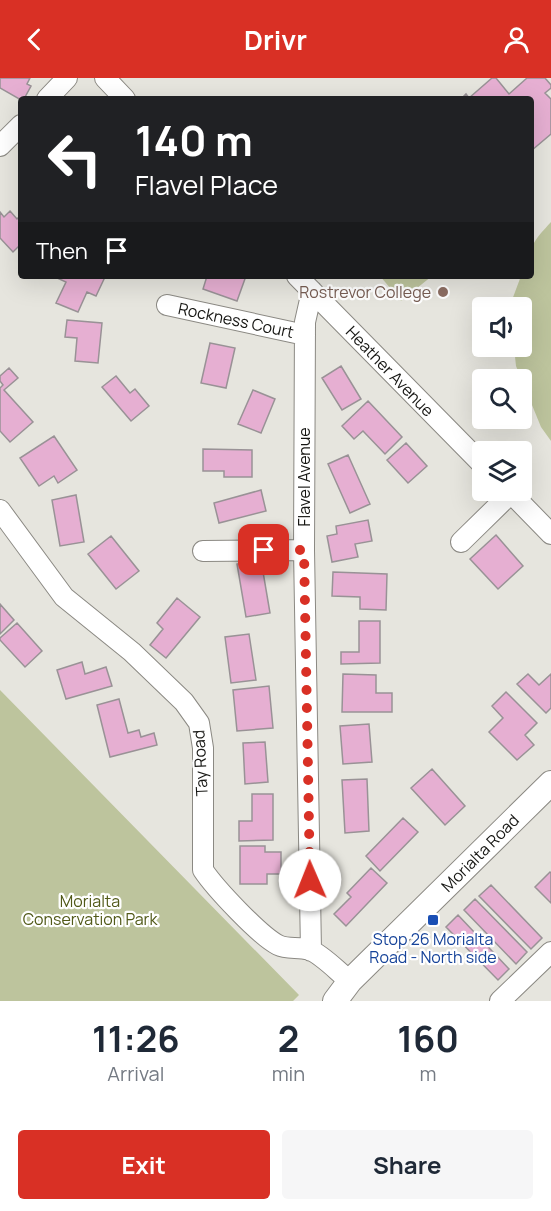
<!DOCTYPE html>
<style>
body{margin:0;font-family:Manrope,sans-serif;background:#f6f6f7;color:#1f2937;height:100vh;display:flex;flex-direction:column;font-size:22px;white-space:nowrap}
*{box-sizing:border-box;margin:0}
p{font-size:20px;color:#747a83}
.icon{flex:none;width:33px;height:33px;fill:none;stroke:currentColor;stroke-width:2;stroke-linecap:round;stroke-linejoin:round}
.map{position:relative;height:923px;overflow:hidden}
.side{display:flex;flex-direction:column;background:#fff;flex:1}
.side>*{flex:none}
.hud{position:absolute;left:18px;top:18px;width:516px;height:183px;border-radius:6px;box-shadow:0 6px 24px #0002;background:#202124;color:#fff;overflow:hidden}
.controls{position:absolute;left:472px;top:219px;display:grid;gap:12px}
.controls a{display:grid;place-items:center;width:60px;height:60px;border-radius:6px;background:#fff;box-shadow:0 6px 24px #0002;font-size:30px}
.pin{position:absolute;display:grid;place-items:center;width:51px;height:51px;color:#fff;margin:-26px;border-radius:12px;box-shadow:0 3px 9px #0006}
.me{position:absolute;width:66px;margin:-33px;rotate:359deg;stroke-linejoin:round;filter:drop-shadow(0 0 4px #0008)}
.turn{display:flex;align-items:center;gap:21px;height:126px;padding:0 18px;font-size:27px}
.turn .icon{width:78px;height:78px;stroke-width:2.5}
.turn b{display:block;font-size:42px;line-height:51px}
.then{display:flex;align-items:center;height:57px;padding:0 18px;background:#0003;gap:12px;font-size:22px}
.eta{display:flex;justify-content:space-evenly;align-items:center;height:102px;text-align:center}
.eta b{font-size:36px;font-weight:700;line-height:42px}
.button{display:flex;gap:12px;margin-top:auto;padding:12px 18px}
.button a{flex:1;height:69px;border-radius:6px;background:#d93025;color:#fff;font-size:24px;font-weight:700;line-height:69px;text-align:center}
.button a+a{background:#f6f6f7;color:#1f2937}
header{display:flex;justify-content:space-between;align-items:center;height:78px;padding:0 18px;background:#d93025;color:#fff;font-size:27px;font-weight:700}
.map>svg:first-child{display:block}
.green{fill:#bdc49d}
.building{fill:#e6afd2;stroke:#999296;stroke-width:1.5}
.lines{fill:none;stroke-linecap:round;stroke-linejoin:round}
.minor-casing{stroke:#8b8983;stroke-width:22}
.major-casing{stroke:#8b8983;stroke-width:26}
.minor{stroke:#fff;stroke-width:20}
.major{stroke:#fff;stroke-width:24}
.route{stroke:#d93025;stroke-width:10;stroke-dasharray:0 18}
.education-dot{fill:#8d6e63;stroke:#fff;stroke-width:2}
.transit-dot{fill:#1a4fb4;stroke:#fff;stroke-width:2}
.labels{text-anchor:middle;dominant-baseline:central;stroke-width:4.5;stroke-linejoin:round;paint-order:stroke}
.education-label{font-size:16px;fill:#785e54;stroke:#fff;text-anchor:end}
.street-label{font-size:16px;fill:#161613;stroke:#fff}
.park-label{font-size:16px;fill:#515918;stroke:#fff}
.transit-label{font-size:16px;fill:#164399;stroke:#fff}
</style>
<header><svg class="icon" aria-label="back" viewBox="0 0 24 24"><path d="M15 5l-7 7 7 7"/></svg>Drivr<svg class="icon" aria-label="person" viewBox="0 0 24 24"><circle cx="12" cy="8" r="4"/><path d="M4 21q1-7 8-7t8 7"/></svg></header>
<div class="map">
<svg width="551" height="923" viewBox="0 0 551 923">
<rect width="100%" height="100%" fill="#e6e5de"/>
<path class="green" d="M551 144V363L541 349 516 288 514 269 522 268V230L512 229V222L521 198H531C531 166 529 168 551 144Z
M380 198H432L401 223Z
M0 612 299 917 293 923H0Z"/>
<path class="building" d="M0 0H30L27 6 31 8 24 21 21 22 0 10Z
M492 0H496L509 16 527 0H545L551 7V10L545 15 551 21V56L531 73V21H461L466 16 469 20Z
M10 133 17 141 21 137V166L13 174 0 160V134L4 139Z
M53 198H102L105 199 96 218 87 214 78 234 56 225 66 204Z
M207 198 219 200 220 198H246L237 223 203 211Z
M67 242 102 245 98 285 75 283 77 260 65 259Z
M210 265 235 270 226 310 201 305Z
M341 288 361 321 342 332 322 300Z
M9 290 18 300 4 312 33 344 10 364 0 353V310L3 307 0 303V298Z
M116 298 130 315 135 311 149 328 131 343 102 309Z
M253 312 275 321 261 355 238 346Z
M368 323 402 359 385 376 363 353 354 361 342 348Z
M54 358 77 392 58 405 54 398 39 408 20 380Z
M406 365 427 388 408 405 387 382Z
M203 371 252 372V399H224V393H203Z
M348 377 370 426 350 435 328 386Z
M261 412 266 433 219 445 214 425Z
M76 417 84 464 60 468 52 422Z
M368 442 372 463 355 466 358 479 332 484 327 458 337 456 336 448Z
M496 457 523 488 498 511 470 481Z
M111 458 139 493 116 511 88 476Z
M261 482 270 535 246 539 237 486Z
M333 494 387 496 386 532 360 531V519L332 518Z
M177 520 200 539 166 580 150 567 163 551 157 545Z
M0 526 14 542 0 556Z
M359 543H380V585L341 586V574H359Z
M17 545 42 573 25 589 0 562V560Z
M249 556 256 602 231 605 225 559Z
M82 584 85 596 106 589 112 608 66 621 57 592Z
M343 596 376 597V615H392V634H342Z
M528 596 539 607 551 596V630L546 635 517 606Z
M269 608 273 650 237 653 233 612Z
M506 614 537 645 525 657 534 667 517 682 489 654 503 640 492 628Z
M119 621 128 655 139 652 141 659 154 655 157 667 110 679 97 627Z
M369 646 372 684 343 686 340 648Z
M265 664 268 704 245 706 243 665Z
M432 691 465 728 445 747 411 710Z
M367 701 369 753 345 755 342 702Z
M252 716H273V762L239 763V743H252Z
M403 740 418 754 380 793 366 778Z
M240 768H265V774H281V796H267V806H240Z
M371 790 387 805 346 848 334 836 351 819 347 815Z
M550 794 551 795V825L535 809Z
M491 807 542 860 531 871 479 818Z
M475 821 527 874 516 886 464 832Z
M458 837 509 891 498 902 446 849Z"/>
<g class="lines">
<defs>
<path id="minor" d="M105 0 125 21
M47 21 67 0
M0 68 21 47
M297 198 483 387
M167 227 305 257
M508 412 551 456
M0 432 64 519 132 574 184 624 199 645 203 670V792C215 810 260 858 278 867 288 872 299 868 310 872 324 878 338 894 350 903
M461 464 511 415
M203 473 304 472
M311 873 304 472 305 244 312 213
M500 923 551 874"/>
<path id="major" d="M335 923 350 903 551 705"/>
</defs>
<use href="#minor" class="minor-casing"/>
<use href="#major" class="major-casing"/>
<use href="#minor" class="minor"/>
<use href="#major" class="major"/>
</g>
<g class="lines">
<path class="route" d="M264 472H304L310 802"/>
</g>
<circle class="education-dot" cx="443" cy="214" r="6"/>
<rect class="transit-dot" x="427" y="836" width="12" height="12" rx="3"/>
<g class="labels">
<g class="education-label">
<text x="431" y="214">Rostrevor College</text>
</g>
<g class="street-label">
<text transform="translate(236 242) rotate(12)">Rockness Court</text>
<text transform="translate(390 293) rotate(46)">Heather Avenue</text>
<text transform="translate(304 399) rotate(-90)">Flavel Avenue</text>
<text transform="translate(200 685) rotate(-93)">Tay Road</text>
<text transform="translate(480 775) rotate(-45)">Morialta Road</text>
</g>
<g class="park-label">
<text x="90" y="823">Morialta<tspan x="90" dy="18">Conservation Park</tspan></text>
</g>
<g class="transit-label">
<text x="433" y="861">Stop 26 Morialta<tspan x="433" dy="18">Road - North side</tspan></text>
</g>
</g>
</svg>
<div class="controls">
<a><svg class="icon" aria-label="sound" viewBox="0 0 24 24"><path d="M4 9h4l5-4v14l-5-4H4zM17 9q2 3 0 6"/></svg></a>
<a><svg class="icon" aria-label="search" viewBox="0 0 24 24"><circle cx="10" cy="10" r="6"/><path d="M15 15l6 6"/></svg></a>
<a><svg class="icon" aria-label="layers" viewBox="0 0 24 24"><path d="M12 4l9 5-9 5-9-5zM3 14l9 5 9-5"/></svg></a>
</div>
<div class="pin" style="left:264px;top:472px;background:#d93025"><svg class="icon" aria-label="arrive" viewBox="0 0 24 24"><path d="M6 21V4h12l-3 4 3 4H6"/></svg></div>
<svg class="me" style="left:310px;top:802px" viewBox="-20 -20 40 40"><circle r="19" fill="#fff"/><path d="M0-13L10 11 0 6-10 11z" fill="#d93025"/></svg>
<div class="hud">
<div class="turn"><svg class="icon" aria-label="left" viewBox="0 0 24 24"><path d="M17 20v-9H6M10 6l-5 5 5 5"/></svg><div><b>140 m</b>Flavel Place</div></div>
<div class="then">Then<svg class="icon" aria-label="arrive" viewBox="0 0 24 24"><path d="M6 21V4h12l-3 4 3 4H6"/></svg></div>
</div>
</div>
<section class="side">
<div class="eta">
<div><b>11:26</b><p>Arrival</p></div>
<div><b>2</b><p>min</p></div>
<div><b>160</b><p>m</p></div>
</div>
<div class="button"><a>Exit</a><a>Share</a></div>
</section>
